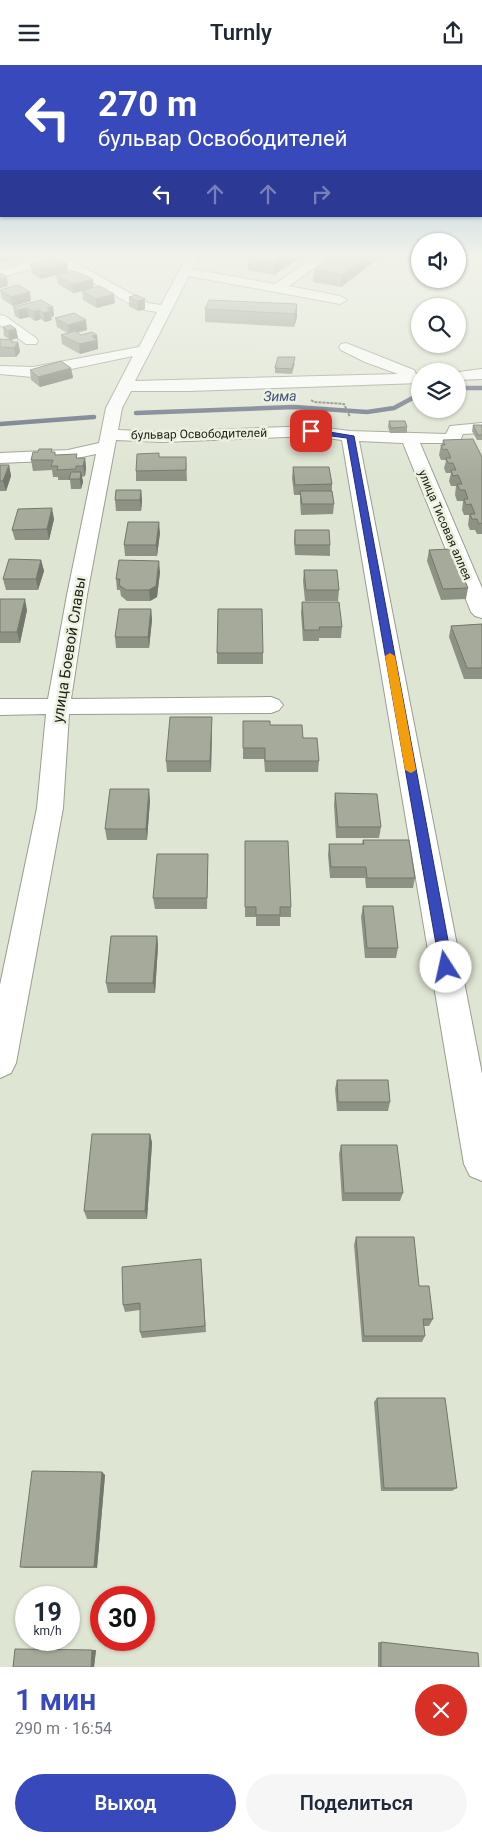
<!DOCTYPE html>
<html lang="ru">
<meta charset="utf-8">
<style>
body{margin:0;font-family:Roboto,sans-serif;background:#f6f6f7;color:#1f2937;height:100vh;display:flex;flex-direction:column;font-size:19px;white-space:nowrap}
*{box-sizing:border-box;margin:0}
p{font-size:16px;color:#747a83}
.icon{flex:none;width:28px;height:28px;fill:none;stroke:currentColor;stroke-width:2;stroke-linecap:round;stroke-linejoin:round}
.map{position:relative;height:1602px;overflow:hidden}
.sheet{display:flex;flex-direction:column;background:#fff;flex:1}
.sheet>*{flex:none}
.hud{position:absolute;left:0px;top:0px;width:482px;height:152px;box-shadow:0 1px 4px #0004;background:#3749bb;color:#fff;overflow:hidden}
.tools{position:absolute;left:411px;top:168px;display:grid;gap:10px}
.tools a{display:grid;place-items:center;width:55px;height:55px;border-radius:50%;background:#fff;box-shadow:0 1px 4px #0004;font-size:25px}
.speed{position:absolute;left:15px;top:1521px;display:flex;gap:10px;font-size:25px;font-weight:700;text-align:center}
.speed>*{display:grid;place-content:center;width:65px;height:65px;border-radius:50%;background:#fff;box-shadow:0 1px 4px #0004;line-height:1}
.speed small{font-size:12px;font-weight:400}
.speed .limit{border:8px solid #d22;background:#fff;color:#111}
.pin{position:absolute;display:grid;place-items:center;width:42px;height:42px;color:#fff;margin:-21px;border-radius:10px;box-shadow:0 2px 8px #0006}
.me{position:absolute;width:55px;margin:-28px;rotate:350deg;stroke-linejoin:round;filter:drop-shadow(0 0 4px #0008)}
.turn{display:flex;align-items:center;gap:18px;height:105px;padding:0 15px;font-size:22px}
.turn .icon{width:65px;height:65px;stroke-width:2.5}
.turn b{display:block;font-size:35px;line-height:42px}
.lanes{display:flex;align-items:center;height:48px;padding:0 15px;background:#0003;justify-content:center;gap:25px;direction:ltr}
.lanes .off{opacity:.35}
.round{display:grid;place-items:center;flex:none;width:52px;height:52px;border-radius:26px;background:#f6f6f7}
.headline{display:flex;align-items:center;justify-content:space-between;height:85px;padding:0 15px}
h1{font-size:30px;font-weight:600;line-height:38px;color:#3749bb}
.primary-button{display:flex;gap:10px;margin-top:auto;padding:10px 15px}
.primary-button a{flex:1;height:58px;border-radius:30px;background:#3749bb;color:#fff;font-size:20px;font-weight:600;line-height:58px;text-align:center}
.primary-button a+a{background:#f6f6f7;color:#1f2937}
header{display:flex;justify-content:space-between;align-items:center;height:65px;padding:0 15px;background:#fff;font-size:22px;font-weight:600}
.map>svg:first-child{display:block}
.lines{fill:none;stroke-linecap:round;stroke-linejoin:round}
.stream{stroke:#61697f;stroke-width:4.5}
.minor-casing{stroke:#999e8e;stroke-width:2}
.path{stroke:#76796d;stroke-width:2;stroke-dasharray:3 1;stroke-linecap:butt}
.minor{fill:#fff;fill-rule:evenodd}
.wall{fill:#8e9284}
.shaded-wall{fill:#74776c}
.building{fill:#a5aa9a;stroke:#74776c}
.route{fill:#3749bb;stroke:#242f7a}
.slow{fill:#f59e0b}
.labels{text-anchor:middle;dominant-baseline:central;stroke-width:5;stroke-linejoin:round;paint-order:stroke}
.far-street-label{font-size:12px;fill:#1f211a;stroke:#ecf2e0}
.far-water-label{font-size:14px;font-style:italic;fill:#424f80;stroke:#ecf2e0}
.street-label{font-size:15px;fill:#1f211a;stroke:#ecf2e0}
</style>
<header><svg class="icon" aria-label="menu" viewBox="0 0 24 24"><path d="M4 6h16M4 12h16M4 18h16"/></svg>Turnly<svg class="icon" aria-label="share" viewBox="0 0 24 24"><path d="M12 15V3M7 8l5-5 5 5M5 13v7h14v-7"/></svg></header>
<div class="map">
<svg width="482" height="1602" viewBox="0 0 482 1602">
<rect width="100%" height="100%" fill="#dfe5d3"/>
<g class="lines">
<path class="stream" d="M458 323H482
M136 348 294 342 367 347 394 343 420 329
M0 359 94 352"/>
<defs>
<path id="minor" d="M188 189H200L192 204 275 219 319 189H333L289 221 340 231 347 235 340 239 189 211 135 316 398 309 365 297 341 285 339 282 341 279 346 278 414 305 416 309 420 308V318L189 326H131L122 343 118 365 162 367 311 361 350 366 446 369 450 361 482 358V368L463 369 459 378H420L482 523V553L475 551 471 547 403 378 359 376 482 1009V1116L470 1111 464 1099 342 375 311 371 162 377 116 375 87 530 71 634 271 632 279 635 283 640 279 645 271 648 69 649 63 743 16 998 11 1008 0 1013V920L37 743 46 649 0 650V634H48L67 530 96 389 68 395 0 398V388L68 385 99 378 106 343 133 291 33 312 0 309V301L33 302 139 282 157 247 139 244 59 198 0 212V204L61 190 148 238 161 240Z
M0 250 5 251 36 273 38 276 36 279H26L0 260Z
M482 304V314L458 315V307Z"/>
</defs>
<use href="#minor" class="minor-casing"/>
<path class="path" d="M311 335 314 337 344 339 350 352"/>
<use href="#minor" class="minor"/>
</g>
<path class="wall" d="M255 189H305L274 210 248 205V193Z
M336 189H384L341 222 313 217 314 205Z
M67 198 68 207 41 214 32 208 30 199Z
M56 210 94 222 115 238 97 243 83 235 82 226 73 228 58 219Z
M0 225 31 236 13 241 2 234Z
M129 232 145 234V244L138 246 129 241Z
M297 239V252L294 262 205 257V244Z
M13 242H53L54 251 51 252 52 255 45 257 41 254 35 256 29 252 20 254 15 251Z
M55 253 87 265 77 267 81 270H97L98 284 80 289 62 279 61 270 67 268 57 262Z
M3 262 16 264 18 273 11 275 13 277H18L20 287 16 292H0V274L10 275 4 271Z
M295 298 292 309 275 308V303Z
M71 303 73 313 40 322 31 315 30 305Z
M389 356 407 362V368H390L388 362Z
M473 360H482V375H477L472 366Z
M443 375 482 392V469H477L475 465H470L468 460 469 452V450H464L462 445 463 437V436H457L455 430 456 421H451L449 416 451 408H446L444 403 446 396 445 395H441L439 390 441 380H442Z
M52 387 56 390 77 393H85L86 403 85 411 82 412 83 417 81 424H71L70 415H58V412H53L52 405 33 406 31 395Z
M159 388V392H186L187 416H136V406Z
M0 400H9L11 411 6 426H0Z
M293 402 332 419V426L334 439 333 449 301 450 300 437V430H294L292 413Z
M141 425 142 436 141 446H116L115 435Z
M54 454 49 475H15L12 465Z
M295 465 330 480V491L295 490 294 476Z
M160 468 157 491H125L124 480Z
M429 485 468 523 466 534 441 535 427 496Z
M41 495 44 506 38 525H6L3 514Z
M304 505 339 525 338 536H305L303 516Z
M160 507 157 532 150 536H127L121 531 120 525H117L116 514Z
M0 534 27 545 20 578H0Z
M302 537 342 562 341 573H319V576H303L301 548Z
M151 544 152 555 149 583H116L115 572Z
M482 559V614H464L449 572 451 561Z
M217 588H263V599H217Z
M243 656 270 660 303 673 319 696 318 707H265L264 694H243Z
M212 663 211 707H167L166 696Z
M335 728 381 762 379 773H336L334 740Z
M150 735 147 775H107L105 764Z
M363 775 415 813 413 823H366L365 813H330L328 790 329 779H362Z
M245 776 291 842V852H280V861H256V852H245Z
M208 800 207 844H155L153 833Z
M363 841 398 883 396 893H365L361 852Z
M157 871 158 881 155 928H108L106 918Z
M337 1015 390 1037 388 1046H337L335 1024Z
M150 1069 152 1078 147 1154H87L84 1146Z
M341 1080 403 1128 400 1136H342L339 1089Z
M356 1172 419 1221 433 1254 429 1261H424L425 1271 422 1277H362L354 1180Z
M201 1194 206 1267 142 1273 140 1267V1245L125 1247 123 1240Z
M377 1333 457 1423 452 1426H381L374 1337Z
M102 1407 105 1410 97 1503H25L20 1502Z
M378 1577 478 1588 479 1602H378Z
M15 1584 96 1585 94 1602H13Z"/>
<path class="shaded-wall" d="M0 189H17L18 194 0 198Z
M32 189H42L33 191Z
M288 189H305L274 210V198Z
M370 189H384L341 222 342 210Z
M67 198 68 207 41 214 40 205Z
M7 212 8 221 0 223V214Z
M93 214 94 223 73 228 72 219Z
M30 227 31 236 13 241 11 232Z
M114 229 115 238 97 243 96 234Z
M145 234V244L138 246 137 236Z
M297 239V252L294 262 295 249Z
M53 242 54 251 51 252 52 255 45 257 43 248 47 243Z
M27 243 29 252 20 254 18 245Z
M39 245 41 254 35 256 34 247Z
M86 255 87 265 69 270 68 260Z
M16 264 18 273 10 275 8 266Z
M97 270 98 284 80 289 79 279 92 271Z
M18 277 20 287 16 292 14 283Z
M71 303 73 313 40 322 38 312Z
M85 393 86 403 85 411 83 401Z
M9 400 11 411 6 426 3 416Z
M81 407 83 417 81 424 80 414Z
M141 425 142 436 141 446 140 435Z
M52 443 54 454 49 475 47 464Z
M159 457 160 468 157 491 156 480Z
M41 495 44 506 38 525 36 514Z
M159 496 160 507 157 532 150 536 149 525Z
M25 534 27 545 20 578 17 567Z
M151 544 152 555 149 583 148 572Z
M212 652V663L211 707 210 696Z
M149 724 150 735 147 775 146 764Z
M157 871 158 881 155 928 153 918Z
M150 1069 152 1078 147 1154 145 1146Z
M102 1407 105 1410 97 1503 94 1502Z
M92 1585H96L94 1602H91Z"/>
<path class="building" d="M255 189H288L274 198 248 193Z
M336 189H370L342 210 314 205Z
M53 194 61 195 67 198 40 205 30 199Z
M74 206 93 214 72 219 56 210Z
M0 208 7 212 0 214Z
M18 220 30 227 11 232 0 225Z
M100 221 114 229 96 234 82 226Z
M136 230 145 234 137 236 129 232Z
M41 235 53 242 47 243 51 246 43 248 39 245 34 247 27 243 18 245 13 242Z
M209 235 297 239 295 249 205 244Z
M74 248 86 255 68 260 55 253Z
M10 260 16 264 8 266 3 262Z
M75 266 81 270 92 267 97 270 92 271 97 275 79 279 61 270Z
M0 274 12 275 11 277H18L14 283 0 282Z
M278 292H295L292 304 275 303Z
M61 296 71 303 38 312 30 305Z
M389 356H405L407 362 391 363Z
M473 360H482V370H478Z
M473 374 482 392V458L479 459 477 454H472L470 449H475L471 439 466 440 464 434H468L465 425H460L457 419H462L458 410 453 411 451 405H456L453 398H448L446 393H451L447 384 443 385 441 380H445L443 375Z
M39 384H52L51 387H55V390L77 389 76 393H85L83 401H76V404L57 405 58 401H51L53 395H31L33 387H38Z
M159 388V392H186V405L136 406 137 389Z
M0 400H9L3 416H0Z
M293 402H329L332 419 295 420Z
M71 407H81L80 414H69Z
M116 425H141L140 435H115Z
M300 426H332L334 439H302Z
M52 443 47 464 12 465 18 444Z
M128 457H159L156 480H124Z
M295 465H329L330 480H295Z
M451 484 468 523 443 524 429 485Z
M9 494 41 495 36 514H3Z
M119 495 159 496 156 521 149 525H126L119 520 120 514H116Z
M304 505H337L339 525H306Z
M0 534H25L17 567H0Z
M302 537H339L342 562H319L320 565H304Z
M119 544H151L148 572H115Z
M218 544H262L263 588H217Z
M482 559V603H467L451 561Z
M170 652H212L210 696H166Z
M243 656H270V660H302L303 673H317L319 696H265V683H243Z
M110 724H149L146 764H105Z
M335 728 377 729 381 762H338Z
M363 775H409L415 813H367L366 802H331L329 779H364Z
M245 776H288L291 842H280V850H256V842H245Z
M157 789H208L207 833H153Z
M363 841H393L398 883H367Z
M111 871H157L153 918H106Z
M337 1015H388L390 1037H338Z
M92 1069H150L145 1146H84Z
M341 1080H397L403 1128H344Z
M356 1172H414L419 1221H429L433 1254H423L425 1271H364Z
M201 1194 205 1261 140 1267V1238L123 1240 122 1202Z
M377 1333H445L457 1423H384Z
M32 1406 102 1407 94 1502H20Z
M381 1577 478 1588 479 1602H381Z
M15 1584 92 1585 91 1602H13Z"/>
<linearGradient id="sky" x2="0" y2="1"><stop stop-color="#7da2cf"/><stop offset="0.46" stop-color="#f1f3eb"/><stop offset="1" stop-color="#f1f3eb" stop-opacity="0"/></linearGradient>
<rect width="482" height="413" fill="url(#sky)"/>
<path class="route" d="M311 364 354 371 453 902 451 906 446 907 442 906 440 902 347 373 308 368V365Z"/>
<path class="slow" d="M390 588 395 591 416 705 411 708 405 705 385 591Z"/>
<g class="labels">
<g class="far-street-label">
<text transform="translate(199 369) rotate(-1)">бульвар Освободителей</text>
<text transform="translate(445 460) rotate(67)">улица Тисовая аллея</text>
</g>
<g class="far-water-label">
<text transform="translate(280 331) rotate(-1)">Зима</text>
</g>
<g class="street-label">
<text transform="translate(69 585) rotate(-81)">улица Боевой Славы</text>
</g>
</g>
</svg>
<div class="tools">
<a><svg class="icon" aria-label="sound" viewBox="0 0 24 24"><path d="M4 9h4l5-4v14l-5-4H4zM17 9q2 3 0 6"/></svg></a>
<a><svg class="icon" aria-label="search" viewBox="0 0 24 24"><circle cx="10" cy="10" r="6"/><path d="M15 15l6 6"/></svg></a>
<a><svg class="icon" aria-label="layers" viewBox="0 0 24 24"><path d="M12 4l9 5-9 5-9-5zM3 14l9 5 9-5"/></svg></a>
</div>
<div class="speed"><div>19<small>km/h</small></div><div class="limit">30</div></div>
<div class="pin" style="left:311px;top:366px;background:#d93025"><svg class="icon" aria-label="arrive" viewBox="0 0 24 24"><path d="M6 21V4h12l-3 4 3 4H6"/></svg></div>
<svg class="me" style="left:446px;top:902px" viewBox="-20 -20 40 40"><circle r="19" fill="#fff"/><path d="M0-13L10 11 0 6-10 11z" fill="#3749bb"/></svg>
<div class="hud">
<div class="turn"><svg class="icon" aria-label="left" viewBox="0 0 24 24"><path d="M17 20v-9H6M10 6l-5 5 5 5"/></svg><div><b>270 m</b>бульвар Освободителей</div></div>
<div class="lanes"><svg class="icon" aria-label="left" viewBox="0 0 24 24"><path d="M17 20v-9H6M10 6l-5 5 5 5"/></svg><svg class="icon off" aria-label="ahead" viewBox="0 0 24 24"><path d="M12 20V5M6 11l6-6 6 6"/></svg><svg class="icon off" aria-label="ahead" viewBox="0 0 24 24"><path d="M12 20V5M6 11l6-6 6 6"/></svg><svg class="icon off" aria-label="right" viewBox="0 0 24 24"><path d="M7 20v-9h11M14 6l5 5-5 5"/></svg></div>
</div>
</div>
<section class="sheet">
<div class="headline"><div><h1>1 мин</h1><p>290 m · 16:54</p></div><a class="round" style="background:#d93025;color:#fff"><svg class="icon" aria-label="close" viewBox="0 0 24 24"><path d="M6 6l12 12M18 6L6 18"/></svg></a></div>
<div class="primary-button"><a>Выход</a><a>Поделиться</a></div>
</section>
